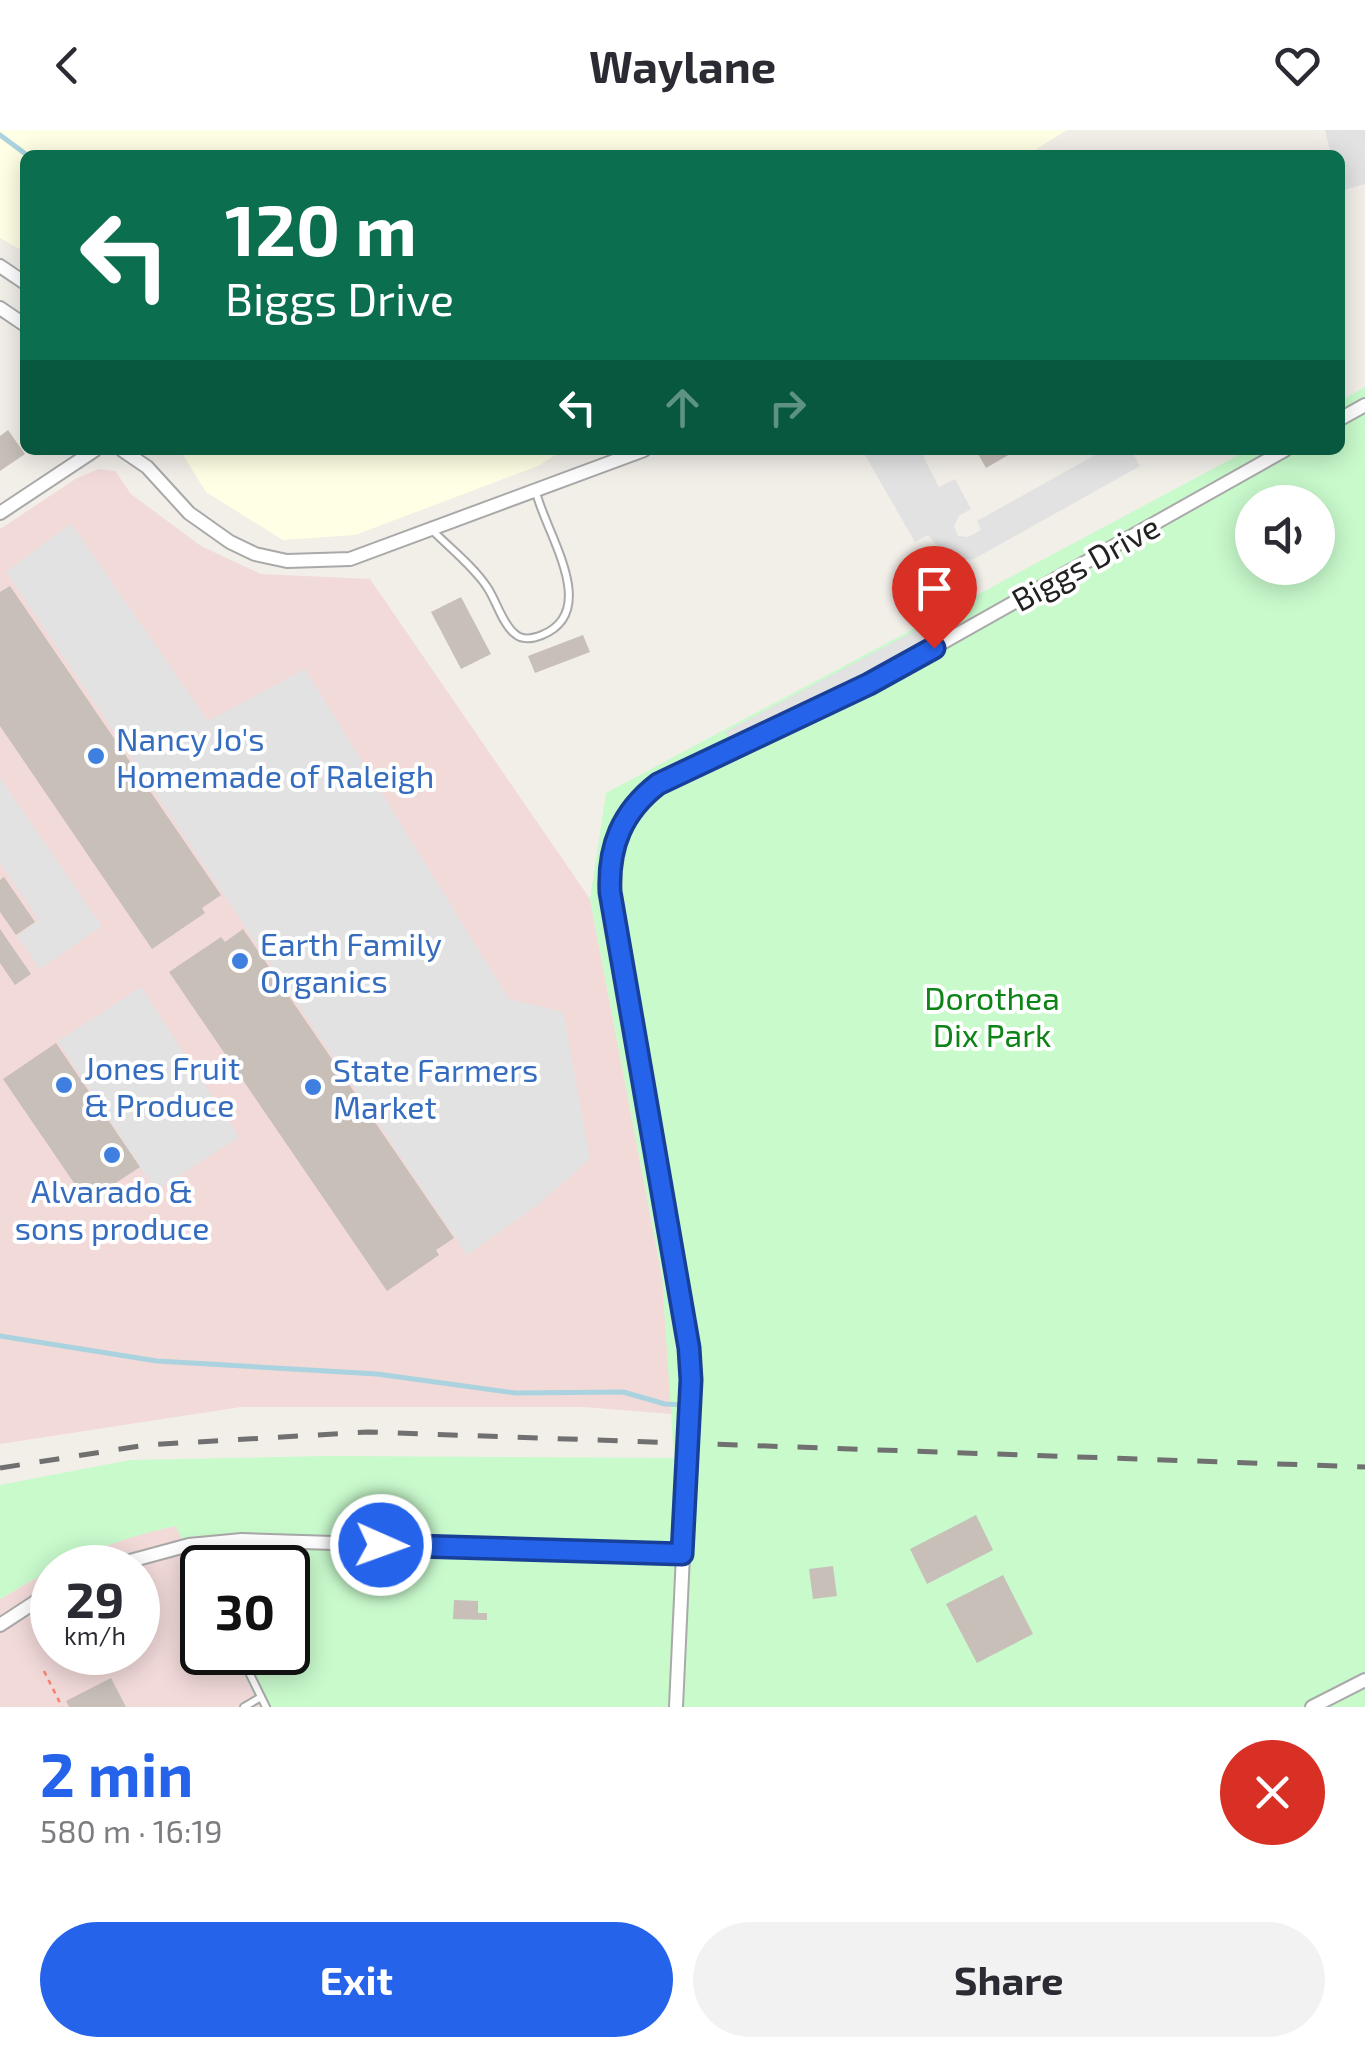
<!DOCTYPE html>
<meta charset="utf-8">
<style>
body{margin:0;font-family:"Exo 2",sans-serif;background:#f2f2f3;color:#2b2b33;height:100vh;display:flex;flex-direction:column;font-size:38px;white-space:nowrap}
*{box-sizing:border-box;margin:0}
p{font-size:32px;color:#7c7c81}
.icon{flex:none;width:55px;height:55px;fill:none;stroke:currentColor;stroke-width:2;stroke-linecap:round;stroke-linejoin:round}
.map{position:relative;height:1577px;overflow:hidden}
.side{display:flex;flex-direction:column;background:#fff;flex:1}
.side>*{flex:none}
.guide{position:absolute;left:20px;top:20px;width:1325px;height:305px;border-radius:15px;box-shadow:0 5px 25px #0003;background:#0b6e4f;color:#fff;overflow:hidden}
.buttons{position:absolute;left:1235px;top:355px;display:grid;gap:20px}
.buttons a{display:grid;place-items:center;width:100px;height:100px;border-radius:50%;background:#fff;box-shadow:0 5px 25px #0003;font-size:50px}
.speed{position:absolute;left:30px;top:1415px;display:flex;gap:20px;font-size:50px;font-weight:700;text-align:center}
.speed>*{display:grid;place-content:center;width:130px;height:130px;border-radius:50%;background:#fff;box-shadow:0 5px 25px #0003;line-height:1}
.speed small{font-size:25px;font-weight:400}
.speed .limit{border:5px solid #111;border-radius:15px;background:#fff;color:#111}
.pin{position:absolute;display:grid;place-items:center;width:85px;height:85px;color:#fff;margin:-102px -42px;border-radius:50% 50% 50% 0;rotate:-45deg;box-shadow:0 0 10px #0007}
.pin .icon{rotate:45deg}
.me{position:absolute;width:110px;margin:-55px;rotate:92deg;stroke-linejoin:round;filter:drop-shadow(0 0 8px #0008)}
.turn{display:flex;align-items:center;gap:35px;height:210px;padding:0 40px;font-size:45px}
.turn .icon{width:130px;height:130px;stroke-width:2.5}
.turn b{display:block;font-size:70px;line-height:85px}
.lanes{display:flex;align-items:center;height:95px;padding:0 40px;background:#0003;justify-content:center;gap:50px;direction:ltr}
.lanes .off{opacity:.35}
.round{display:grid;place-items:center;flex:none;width:105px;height:105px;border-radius:52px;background:#f2f2f3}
.headline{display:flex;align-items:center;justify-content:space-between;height:170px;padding:0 40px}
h1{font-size:60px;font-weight:700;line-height:75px;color:#2563eb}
.action{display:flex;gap:20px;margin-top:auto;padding:20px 40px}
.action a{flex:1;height:115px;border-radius:60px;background:#2563eb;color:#fff;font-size:40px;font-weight:700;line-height:115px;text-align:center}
.action a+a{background:#f2f2f3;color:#2b2b33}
header{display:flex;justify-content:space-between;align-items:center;height:130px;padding:0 40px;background:#fff;font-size:45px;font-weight:700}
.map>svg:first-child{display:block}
.commercial{fill:#f2dad9}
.education{fill:#ffffe5}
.park{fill:#c8facc;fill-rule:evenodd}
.parking{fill:#e2e2e2}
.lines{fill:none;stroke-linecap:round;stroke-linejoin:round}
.stream{stroke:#aad3df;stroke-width:5}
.building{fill:#c7bfb8}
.service-casing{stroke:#a9a9a9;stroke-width:10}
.minor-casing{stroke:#a9a9a9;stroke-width:16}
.path{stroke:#fa8072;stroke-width:2.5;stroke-dasharray:5 5;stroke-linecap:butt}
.service{stroke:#fff;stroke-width:6}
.minor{stroke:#fff;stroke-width:12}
.rail{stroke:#707070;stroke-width:5;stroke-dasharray:20 20;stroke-linecap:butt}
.route-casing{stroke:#184099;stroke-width:25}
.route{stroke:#2563eb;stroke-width:18}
.shop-dot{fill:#3f7fe0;stroke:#fff;stroke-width:4}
.labels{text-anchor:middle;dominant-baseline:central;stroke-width:8;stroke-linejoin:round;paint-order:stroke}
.street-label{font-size:32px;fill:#222;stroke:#fff}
.shop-label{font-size:32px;fill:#366cbe;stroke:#fff;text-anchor:start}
.park-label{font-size:32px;fill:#0c8416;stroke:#fff}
</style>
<header><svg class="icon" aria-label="back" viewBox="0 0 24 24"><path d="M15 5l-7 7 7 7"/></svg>Waylane<svg class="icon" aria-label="heart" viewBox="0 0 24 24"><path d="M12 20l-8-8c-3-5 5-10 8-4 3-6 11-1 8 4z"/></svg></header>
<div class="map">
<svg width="1365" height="1577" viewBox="0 0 1365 1577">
<rect width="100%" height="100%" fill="#f2efe9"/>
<path class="commercial" d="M99 339 115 341 131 364 201 416 261 444 370 449 590 769 662 1146 672 1284 583 1277H241L0 1314V399L77 348Z
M177 1396 202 1457V1522L234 1523 260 1577H0V1469L52 1439V1522H138V1438L56 1437 136 1404Z"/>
<path class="education" d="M0 0H1067L1027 25H25V122L0 108Z
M180 320H563L538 336 355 405 283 410 206 362Z"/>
<path class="park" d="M1365 257V1577H260L234 1523 288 1522V1438H202V1457L176 1396C112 1409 55 1435 0 1469V1355L130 1330 329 1326 674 1328 662 1146 590 769 606 663 1248 320H1340V271ZM1252 372H1318V438H1252Z"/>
<path class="parking" d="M1325 0H1365V54L1340 61V25H1331Z
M862 320H926L924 328 939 357 955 349 971 379 959 386 954 396 958 406 968 407 981 400 977 391 1104 320H1131L1140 336 974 429 961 430 946 427 928 405 915 412Z
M71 393 208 591 305 539 509 869 563 882 590 1029 539 1074 467 1125 6 442Z
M924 496 936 505 732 614 725 602Z
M0 648 102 796 40 839 17 806 39 790 0 733Z
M141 857 239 1007 156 1061 58 911Z"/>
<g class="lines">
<path class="stream" d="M0 5 27 25
M0 1206 157 1231 377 1244 516 1263 623 1262 665 1274 686 1275"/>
</g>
<path class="building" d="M8 300 25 324 0 341V306Z
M976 320H1017L986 338Z
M10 456 221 765 202 778 205 783 152 819 0 596V462Z
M461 467 491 524 461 539 431 482Z
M583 505 590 522 535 543 528 526Z
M4 747 35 792 16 805 0 782V750Z
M0 799 31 844 15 855 0 833Z
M243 799 454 1108 436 1120 439 1125 387 1161 169 842 221 807 225 812Z
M56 913 140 1037 87 1072 3 949Z
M976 1385 993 1420 927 1454 910 1419Z
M833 1436 837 1466 813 1469 809 1439Z
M1003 1445 1033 1504 977 1533 946 1474Z
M454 1470 478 1471V1483H487V1490L453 1489Z
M111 1548 126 1577H69L66 1571Z"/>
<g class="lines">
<defs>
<path id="service" d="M433 401C451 419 473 436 487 457 496 470 502 493 514 503 522 511 532 509 542 505 601 481 546 404 536 362
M189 1416 202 1453
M239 1522 266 1577
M244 1577 261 1567"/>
<path id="minor" d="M0 136 25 153
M0 178 25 195
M1340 289 1365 275
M122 320 147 337 189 383 230 412 255 424 287 431 350 429 644 320
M0 383 95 320
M104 1438 189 1415 242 1410 682 1424
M0 1495 52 1461
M676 1577 691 1250 684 1182 610 762 611 723 618 702 642 666 658 654 869 554 1285 320
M1312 1577 1365 1550"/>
</defs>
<use href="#service" class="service-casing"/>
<use href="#minor" class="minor-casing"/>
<path class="path" d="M44 1541 62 1577"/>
<use href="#service" class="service"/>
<use href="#minor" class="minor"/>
<path class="rail" d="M0 1338 146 1315 368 1302 1365 1337"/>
</g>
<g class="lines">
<defs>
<path id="route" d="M381 1415 682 1424 691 1250 689 1218 610 762C608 716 622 682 658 654L869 554 934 518"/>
</defs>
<use href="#route" class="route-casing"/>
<use href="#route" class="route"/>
</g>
<g class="shop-dot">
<circle cx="96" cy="626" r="10"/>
<circle cx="240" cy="831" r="10"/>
<circle cx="64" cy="955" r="10"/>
<circle cx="313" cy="957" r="10"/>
<circle cx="112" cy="1025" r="10"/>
</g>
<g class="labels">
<g class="street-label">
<text transform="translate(1085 432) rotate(-29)">Biggs Drive</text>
</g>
<g class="shop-label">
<text x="116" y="608">Nancy Jo's<tspan x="116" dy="37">Homemade of Raleigh</tspan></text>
<text x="260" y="813">Earth Family<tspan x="260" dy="37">Organics</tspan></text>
<text x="84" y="937">Jones Fruit<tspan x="84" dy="37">&amp; Produce</tspan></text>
<text x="333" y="939">State Farmers<tspan x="333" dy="37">Market</tspan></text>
<text x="112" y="1060" text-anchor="middle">Alvarado &amp;<tspan x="112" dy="37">sons produce</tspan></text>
</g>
<g class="park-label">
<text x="992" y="867">Dorothea<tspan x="992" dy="37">Dix Park</tspan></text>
</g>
</g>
</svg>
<div class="buttons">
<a><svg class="icon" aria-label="sound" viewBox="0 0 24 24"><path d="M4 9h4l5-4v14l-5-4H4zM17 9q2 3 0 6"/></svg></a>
</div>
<div class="speed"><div>29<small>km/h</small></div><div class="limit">30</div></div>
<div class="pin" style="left:934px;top:518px;background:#d93025"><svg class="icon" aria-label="arrive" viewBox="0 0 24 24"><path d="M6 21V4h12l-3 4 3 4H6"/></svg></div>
<svg class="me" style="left:381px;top:1415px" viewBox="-20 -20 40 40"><circle r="17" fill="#2563eb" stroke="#fff" stroke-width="3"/><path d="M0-11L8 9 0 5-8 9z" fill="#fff"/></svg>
<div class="guide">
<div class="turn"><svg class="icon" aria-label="left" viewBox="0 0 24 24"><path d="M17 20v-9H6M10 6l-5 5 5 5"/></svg><div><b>120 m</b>Biggs Drive</div></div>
<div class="lanes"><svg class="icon" aria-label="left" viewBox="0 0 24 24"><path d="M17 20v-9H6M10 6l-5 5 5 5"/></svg><svg class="icon off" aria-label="ahead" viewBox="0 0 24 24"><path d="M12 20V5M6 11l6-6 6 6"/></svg><svg class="icon off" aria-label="right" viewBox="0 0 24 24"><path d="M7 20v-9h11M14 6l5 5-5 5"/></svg></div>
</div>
</div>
<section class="side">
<div class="headline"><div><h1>2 min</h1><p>580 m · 16:19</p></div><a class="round" style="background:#d93025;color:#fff"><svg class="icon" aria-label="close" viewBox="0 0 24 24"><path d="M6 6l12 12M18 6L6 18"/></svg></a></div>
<div class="action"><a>Exit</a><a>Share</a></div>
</section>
